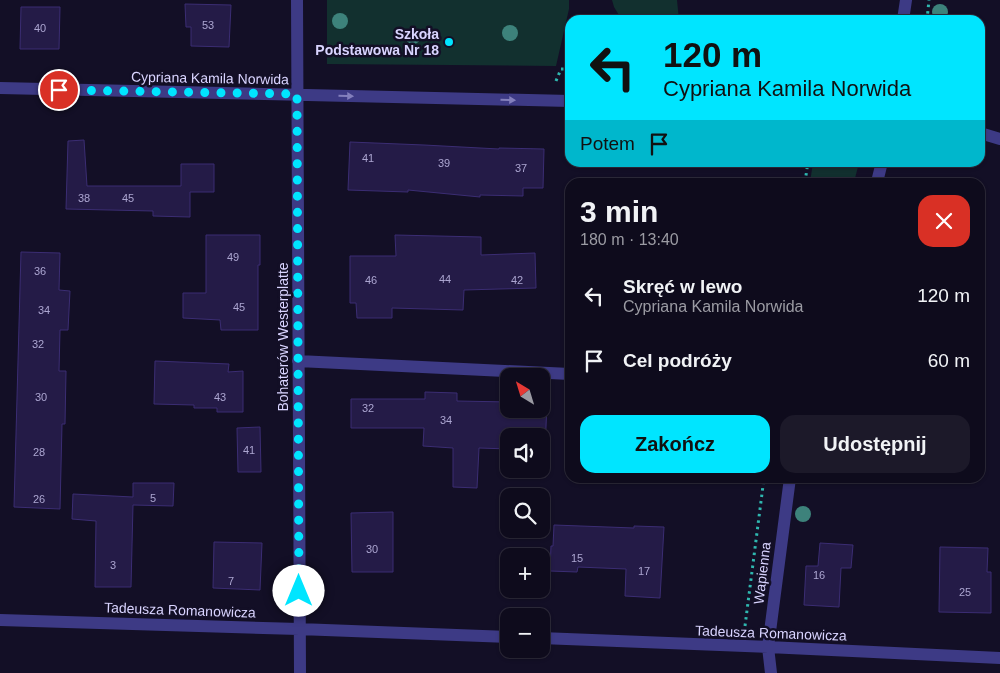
<!DOCTYPE html>
<html lang="pl">
<meta charset="utf-8">
<style>
body{margin:0;font-family:Helvetica,sans-serif;background:#1c1929;color:#f1f3f6;height:100vh;display:flex;flex-direction:column;font-size:19px;white-space:nowrap}
*{box-sizing:border-box;margin:0}
p{font-size:16px;color:#9b9ba3}
.icon{flex:none;width:28px;height:28px;fill:none;stroke:currentColor;stroke-width:2;stroke-linecap:round;stroke-linejoin:round}
.map{position:relative;flex:1;overflow:hidden}
.drawer{position:absolute;left:565px;top:178px;width:420px;height:305px;display:flex;flex-direction:column;background:#0e0b1c;border-radius:15px;box-shadow:0 1px 4px #0004,0 0 0 1px #2e2b3b}
.drawer>*{flex:none}
.guide{position:absolute;left:565px;top:15px;width:420px;height:152px;border-radius:15px;box-shadow:0 1px 4px #0004,0 0 0 1px #2e2b3b;background:#00e5ff;color:#111;overflow:hidden}
.needle{width:32px;rotate:322deg}
.buttons{position:absolute;left:500px;top:368px;display:grid;gap:10px}
.buttons a{display:grid;place-items:center;width:50px;height:50px;border-radius:10px;background:#0e0b1c;box-shadow:0 1px 4px #0004,0 0 0 1px #2e2b3b;font-size:25px}
.pin{position:absolute;display:grid;place-items:center;width:42px;height:42px;color:#fff;margin:-21px;border:2px solid #fff;border-radius:50%;box-shadow:0 1px 5px #0007}
.me{position:absolute;width:55px;margin:-28px;rotate:0deg;stroke-linejoin:round;filter:drop-shadow(0 0 4px #0008)}
.turn{display:flex;align-items:center;gap:18px;height:105px;padding:0 15px;font-size:22px}
.turn .icon{width:65px;height:65px;stroke-width:2.5}
.turn b{display:block;font-size:35px;line-height:42px}
.then{display:flex;align-items:center;height:48px;padding:0 15px;background:#0003;gap:10px;font-size:19px}
.round{display:grid;place-items:center;flex:none;width:52px;height:52px;border-radius:15px;background:#1c1929}
.overview{display:flex;align-items:center;justify-content:space-between;height:85px;padding:0 15px}
h1{font-size:30px;font-weight:700;line-height:38px}
.button{display:flex;gap:10px;margin-top:auto;padding:10px 15px}
.button a{flex:1;height:58px;border-radius:15px;background:#00e5ff;color:#111;font-size:20px;font-weight:700;line-height:58px;text-align:center}
.button a+a{background:#1c1929;color:#f1f3f6}
ul{padding:0;list-style:none}
li{display:flex;align-items:center;gap:15px;height:65px;padding:0 15px}
li div{flex:1}
li b{display:block;font-size:19px}
li em{font-style:normal}
.map>svg:first-child{display:block}
.green{fill:#12302f}
.building{fill:#241b47;stroke:#3b2d73}
.lines{fill:none;stroke-linecap:round;stroke-linejoin:round}
.path{stroke:#2fb8b0;stroke-width:3;stroke-dasharray:2.5 4;stroke-linecap:butt}
.minor{stroke:#3d3a85;stroke-width:12}
.tree{fill:#3d827b}
.oneway{fill:#837fbc}
.route{stroke:#00e5ff;stroke-width:9;stroke-dasharray:0 16.2}
.poi-dot{fill:#00e5ff;stroke:#130f26;stroke-width:2}
.labels{text-anchor:middle;dominant-baseline:central;stroke-width:5;stroke-linejoin:round;paint-order:stroke}
.number-label{font-size:11px;fill:#aca6d1}
.poi-label{font-size:14px;font-weight:bold;fill:#d9d4ff;stroke:#130f26;text-anchor:end}
.street-label{font-size:14px;fill:#d9d4ff;stroke:#130f26}
</style>
<div class="map">
<svg width="1000" height="673" viewBox="0 0 1000 673">
<rect width="100%" height="100%" fill="#130f26"/>
<path class="green" d="M327 0H569V9L556 66 327 64Z
M612 0H677L679 20H622L614 7Z
M813 163V162L859 163 854 182H810Z"/>
<path class="building" d="M185 4 231 5 229 47 191 46V27H186Z
M21 7H60L59 49H20Z
M84 140 87 186H181V164H214V192H190V217L153 216V211L66 209 68 141Z
M350 142 424 145 499 149V148L544 149 543 188H523V196L480 195V197L408 190V192L348 190Z
M206 235H260V265H258V330H221L220 320 183 318V293H206Z
M395 235 481 237V255L535 253 536 288 464 290 463 310 392 308V318H357L356 303H350V256H396Z
M21 252 60 253 59 290 70 291 68 330H60L59 371H66L65 424H62L60 509 14 507Z
M155 361 229 364 228 372 243 371V412H217V408H194V405L154 404Z
M425 392 457 393V401L509 402V409H541V403H547L545 450H541V436H509V449L479 448 477 488 453 487V448L423 446 424 428H351V399H425Z
M260 427 261 472H238L237 428Z
M133 483H174L173 506 133 505 131 587H95L96 521 72 519 73 494 133 497Z
M393 512V572H352L351 513Z
M554 525 634 528V526L664 527 660 598 625 596 626 569 578 567 577 572 550 571 551 546H553Z
M214 542 262 543 260 590 213 588Z
M820 543 853 545 851 568H841L839 607 804 605 806 566H818Z
M940 547 988 548 987 572H991V613L939 612Z"/>
<g class="lines">
<path class="path" d="M927 20 929 0
M556 81 561 69H570
M805 182 808 162
M745 626 764 478"/>
<path class="minor" d="M297 0 300 673
M903 20 906 0
M0 88 570 101
M980 133 1000 139
M877 182 882 162
M298 361 570 374
M0 620 299 629 509 637
M541 638 768 647 1000 658
M771 673 768 647 790 478"/>
</g>
<g class="tree">
<circle cx="940" cy="12" r="8"/>
<circle cx="340" cy="21" r="8"/>
<circle cx="510" cy="33" r="8"/>
<circle cx="413" cy="36" r="8"/>
<circle cx="803" cy="514" r="8"/>
</g>
<defs><path id="oneway-solid" d="M-6-.8H1V-3.2L6.5 0L1 3.2V.8H-6Z" transform="scale(1.25)"/></defs>
<g class="oneway">
<use href="#oneway-solid" transform="translate(346 96) rotate(1)"/>
<use href="#oneway-solid" transform="translate(508 100) rotate(1)"/>
</g>
<g class="lines">
<path class="route" d="M59 90 297 94 299 591"/>
</g>
<circle class="poi-dot" cx="449" cy="42" r="5"/>
<g class="labels">
<g class="number-label">
<text x="208" y="25">53</text>
<text x="40" y="28">40</text>
<text x="368" y="158">41</text>
<text x="444" y="163">39</text>
<text x="521" y="168">37</text>
<text x="84" y="198">38</text>
<text x="128" y="198">45</text>
<text x="233" y="257">49</text>
<text x="40" y="271">36</text>
<text x="445" y="279">44</text>
<text x="371" y="280">46</text>
<text x="517" y="280">42</text>
<text x="239" y="307">45</text>
<text x="44" y="310">34</text>
<text x="38" y="344">32</text>
<text x="41" y="397">30</text>
<text x="220" y="397">43</text>
<text x="368" y="408">32</text>
<text x="446" y="420">34</text>
<text x="249" y="450">41</text>
<text x="39" y="452">28</text>
<text x="153" y="498">5</text>
<text x="39" y="499">26</text>
<text x="372" y="549">30</text>
<text x="577" y="558">15</text>
<text x="113" y="565">3</text>
<text x="644" y="571">17</text>
<text x="819" y="575">16</text>
<text x="231" y="581">7</text>
<text x="965" y="592">25</text>
</g>
<g class="poi-label">
<text x="439" y="34">Szkoła<tspan x="439" dy="16">Podstawowa Nr 18</tspan></text>
</g>
<g class="street-label">
<text transform="translate(210 78) rotate(1)">Cypriana Kamila Norwida</text>
<text transform="translate(283 337) rotate(-90)">Bohaterów Westerplatte</text>
<text transform="translate(762 573) rotate(-83)">Wapienna</text>
<text transform="translate(180 610) rotate(2)">Tadeusza Romanowicza</text>
<text transform="translate(771 633) rotate(2)">Tadeusza Romanowicza</text>
</g>
</g>
</svg>
<div class="buttons">
<a><svg class="needle" viewBox="-14 -14 28 28"><path d="M0-13l5 13h-10z" fill="#e53935"/><path d="M0 13l5-13h-10z" fill="#9b9ba3"/></svg></a>
<a><svg class="icon" aria-label="sound" viewBox="0 0 24 24"><path d="M4 9h4l5-4v14l-5-4H4zM17 9q2 3 0 6"/></svg></a>
<a><svg class="icon" aria-label="search" viewBox="0 0 24 24"><circle cx="10" cy="10" r="6"/><path d="M15 15l6 6"/></svg></a>
<a>+</a>
<a>−</a>
</div>
<div class="pin" style="left:59px;top:90px;background:#d93025"><svg class="icon" aria-label="arrive" viewBox="0 0 24 24"><path d="M6 21V4h12l-3 4 3 4H6"/></svg></div>
<svg class="me" style="left:299px;top:591px" viewBox="-20 -20 40 40"><circle r="19" fill="#fff"/><path d="M0-13L10 11 0 6-10 11z" fill="#00e5ff"/></svg>
<div class="guide">
<div class="turn"><svg class="icon" aria-label="left" viewBox="0 0 24 24"><path d="M17 20v-9H6M10 6l-5 5 5 5"/></svg><div><b>120 m</b>Cypriana Kamila Norwida</div></div>
<div class="then">Potem<svg class="icon" aria-label="arrive" viewBox="0 0 24 24"><path d="M6 21V4h12l-3 4 3 4H6"/></svg></div>
</div>
<section class="drawer">
<div class="overview"><div><h1>3 min</h1><p>180 m · 13:40</p></div><a class="round" style="background:#d93025;color:#fff"><svg class="icon" aria-label="close" viewBox="0 0 24 24"><path d="M6 6l12 12M18 6L6 18"/></svg></a></div>
<ul>
<li><svg class="icon" aria-label="left" viewBox="0 0 24 24"><path d="M17 20v-9H6M10 6l-5 5 5 5"/></svg><div><b>Skręć w lewo</b><p>Cypriana Kamila Norwida</p></div><em>120 m</em></li>
<li><svg class="icon" aria-label="arrive" viewBox="0 0 24 24"><path d="M6 21V4h12l-3 4 3 4H6"/></svg><div><b>Cel podróży</b></div><em>60 m</em></li>
</ul>
<div class="button"><a>Zakończ</a><a>Udostępnij</a></div>
</section>
</div>
